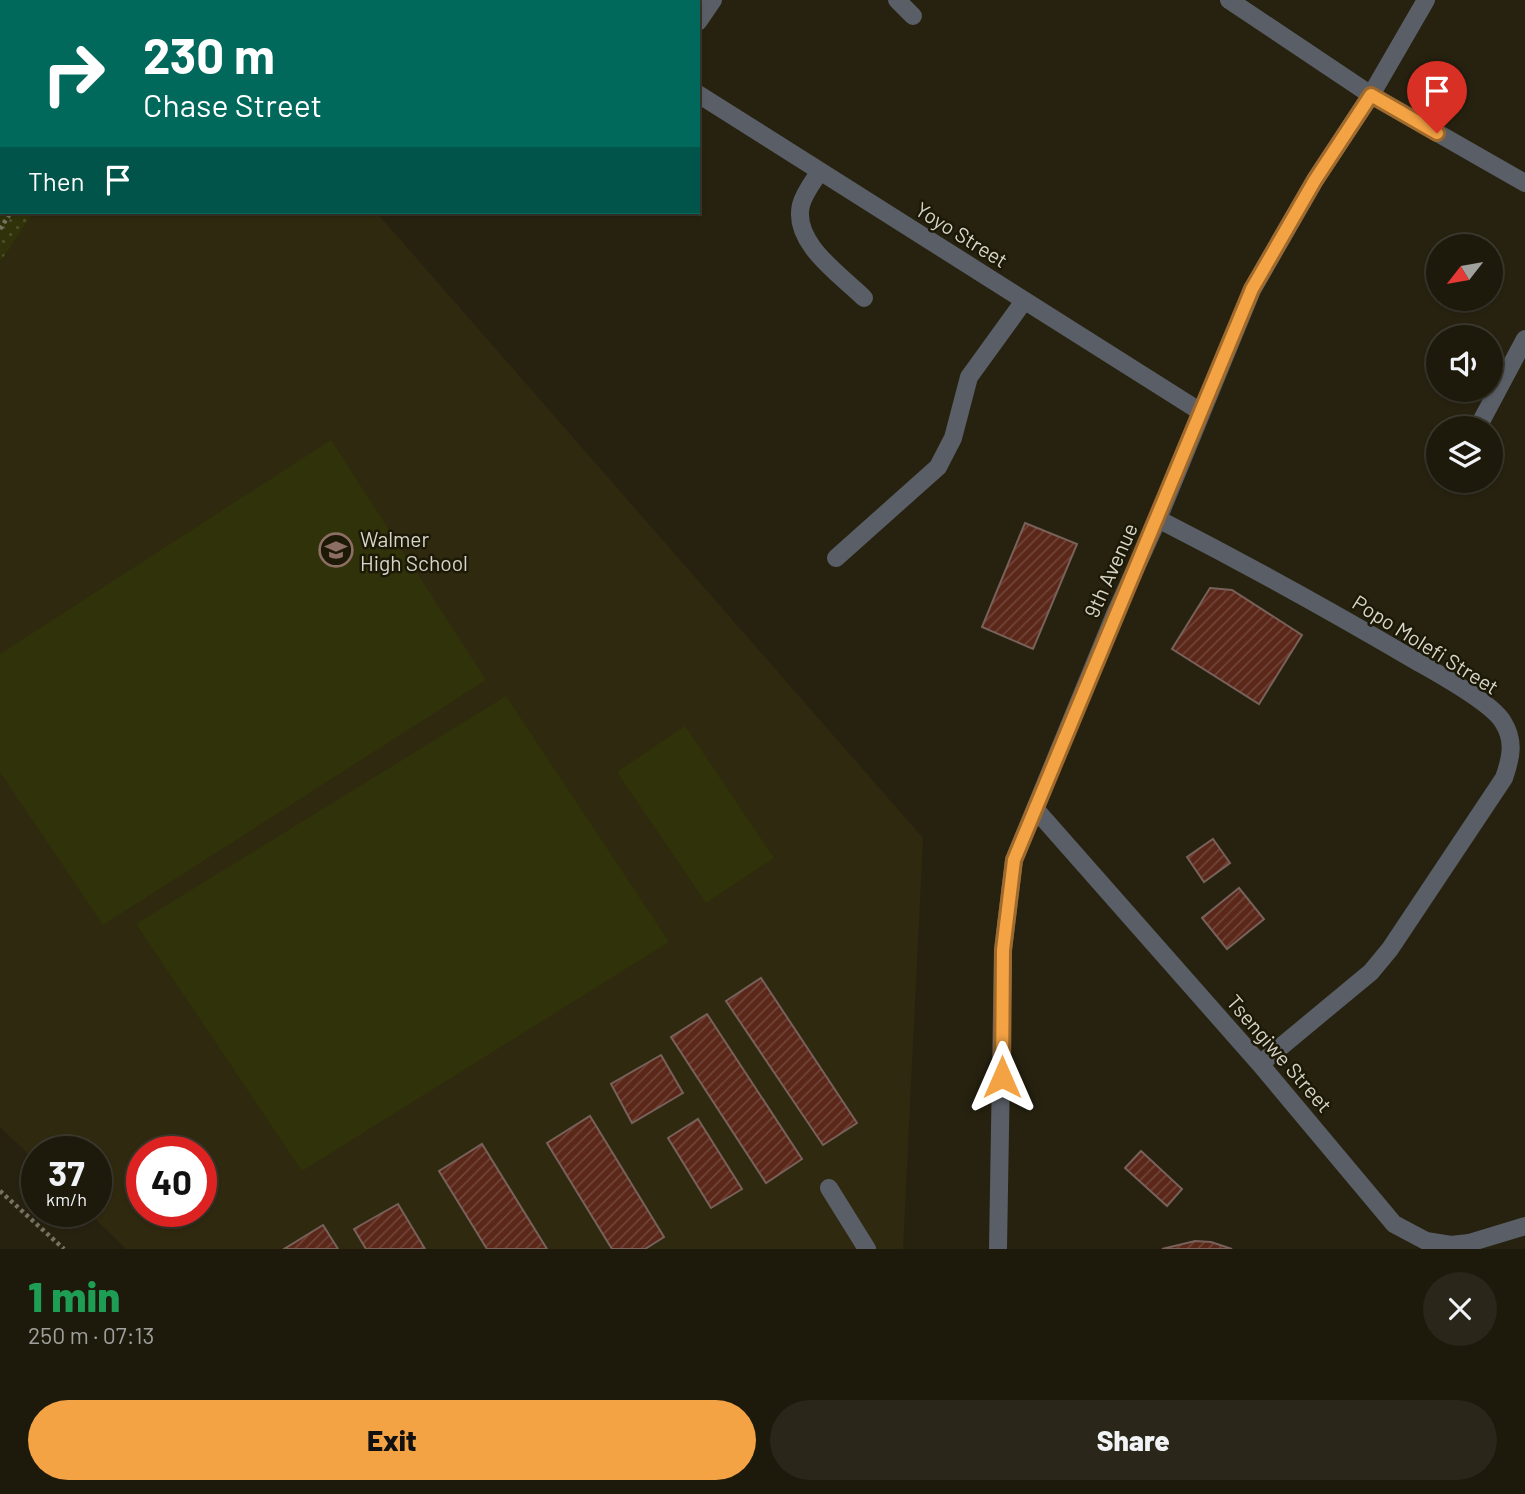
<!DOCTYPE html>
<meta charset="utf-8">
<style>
body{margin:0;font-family:Barlow,sans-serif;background:#2a271a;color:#f1f3f6;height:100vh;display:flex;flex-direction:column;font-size:26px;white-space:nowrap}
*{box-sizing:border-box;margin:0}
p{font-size:23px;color:#a0a19d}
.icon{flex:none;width:38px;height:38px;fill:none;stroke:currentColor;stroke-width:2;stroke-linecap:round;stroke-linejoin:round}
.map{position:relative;height:1249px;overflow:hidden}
.sheet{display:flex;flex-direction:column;background:#1d1a0c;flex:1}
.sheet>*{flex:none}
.hud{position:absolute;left:0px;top:0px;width:700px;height:214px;box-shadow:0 2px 5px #0004,0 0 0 2px #3b382d;background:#00695c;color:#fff;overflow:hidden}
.needle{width:46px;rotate:239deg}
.fabs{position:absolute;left:1426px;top:234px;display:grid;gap:14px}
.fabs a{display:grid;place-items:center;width:77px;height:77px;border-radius:50%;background:#1d1a0c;box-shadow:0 2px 5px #0004,0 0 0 2px #3b382d;font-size:35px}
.speed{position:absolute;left:21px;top:1136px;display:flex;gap:14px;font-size:35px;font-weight:700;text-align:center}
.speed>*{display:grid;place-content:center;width:91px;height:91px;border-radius:50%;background:#1d1a0c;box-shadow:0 2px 5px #0004,0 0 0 2px #3b382d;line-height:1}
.speed small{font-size:18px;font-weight:400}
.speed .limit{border:10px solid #d22;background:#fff;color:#111}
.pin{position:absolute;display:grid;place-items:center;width:60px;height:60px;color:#fff;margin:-72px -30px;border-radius:50% 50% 50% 0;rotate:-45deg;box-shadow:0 0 7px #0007}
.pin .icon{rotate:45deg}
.me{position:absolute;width:77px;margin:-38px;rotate:0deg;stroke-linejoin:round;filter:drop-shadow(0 0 5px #0008)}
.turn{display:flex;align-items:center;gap:24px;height:147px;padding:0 28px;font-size:32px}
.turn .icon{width:91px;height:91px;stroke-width:2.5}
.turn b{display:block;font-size:49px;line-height:60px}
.then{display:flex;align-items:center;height:66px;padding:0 28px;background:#0003;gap:14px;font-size:26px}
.round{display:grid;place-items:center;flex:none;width:74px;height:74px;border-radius:37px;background:#2a271a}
.overview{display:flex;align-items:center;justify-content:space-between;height:119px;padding:0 28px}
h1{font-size:42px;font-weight:800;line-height:52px;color:#1e9e55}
.primary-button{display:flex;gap:14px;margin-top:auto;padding:14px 28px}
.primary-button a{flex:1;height:80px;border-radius:42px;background:#f4a344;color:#111;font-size:28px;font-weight:800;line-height:80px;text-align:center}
.primary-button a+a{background:#2a271a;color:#f1f3f6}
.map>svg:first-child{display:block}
.built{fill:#2f290f;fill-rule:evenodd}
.grass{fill:url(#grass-dots)}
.pitch{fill:#303209}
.building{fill:url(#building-hatch);stroke:#78615a;stroke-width:2}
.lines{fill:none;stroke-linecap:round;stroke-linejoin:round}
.path{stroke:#767263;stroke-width:4.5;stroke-dasharray:3.5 3.5;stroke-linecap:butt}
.minor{stroke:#5a5f67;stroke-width:18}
.route-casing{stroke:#9f6a2c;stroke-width:18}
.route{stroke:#f4a344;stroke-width:12}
.labels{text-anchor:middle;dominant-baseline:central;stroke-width:5;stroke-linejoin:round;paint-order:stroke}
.street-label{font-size:21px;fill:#d7d4c9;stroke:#1d1907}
.poi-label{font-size:21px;fill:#d7d4c9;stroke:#1d1907;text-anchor:start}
</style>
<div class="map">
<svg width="1525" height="1249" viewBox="0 0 1525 1249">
<defs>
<pattern id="grass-dots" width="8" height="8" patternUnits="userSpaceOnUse" patternTransform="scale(1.75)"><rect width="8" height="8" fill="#303209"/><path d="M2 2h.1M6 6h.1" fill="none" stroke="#4d4f2c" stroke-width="1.8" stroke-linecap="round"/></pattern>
<pattern id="building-hatch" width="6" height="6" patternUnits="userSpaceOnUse" patternTransform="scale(1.75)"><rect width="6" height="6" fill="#5a2719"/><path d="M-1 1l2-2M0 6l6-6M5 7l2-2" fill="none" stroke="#714539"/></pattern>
</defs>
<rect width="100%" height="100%" fill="#272210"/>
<path class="built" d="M34 212H376L923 838 903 1249H126L87 1211H96V1152H37V1162L0 1127V262ZM142 1152H201V1211H142Z"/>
<path class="grass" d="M0 0H176L2 2V212H34L0 262Z"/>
<path class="pitch" d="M331 440 486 680 103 925 0 772V654Z
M506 696 669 942 302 1171 136 924Z
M685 726 774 858 706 903 617 772Z"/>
<path class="building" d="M386 0H463L466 2H385Z
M1025 523 1077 544 1033 649 982 627Z
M1210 588 1232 590 1302 635 1259 704 1172 649Z
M1213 839 1230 863 1204 882 1187 857Z
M1239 888 1264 919 1227 949 1202 918Z
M761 978 857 1123 823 1145 726 1001Z
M707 1014 802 1159 766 1183 671 1037Z
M661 1055 683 1093 632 1123 611 1084Z
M590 1116 664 1237 645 1249H612L547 1143Z
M698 1119 742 1189 711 1208 668 1138Z
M482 1144 547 1249H487L439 1171Z
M1141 1151 1182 1189 1167 1206 1125 1168Z
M398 1204 425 1249H366L354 1229Z
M323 1225 338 1249H284Z
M1195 1241 1211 1242 1232 1249H1162Z"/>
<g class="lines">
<path class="path" d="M111 2V0
M0 229 11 212
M0 1191 64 1249"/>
<path class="minor" d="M556 0 559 2
M897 0 913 16
M1229 0 1371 95 1525 183
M698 22 713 0
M698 94 1201 412
M820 171C813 182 804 193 801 205 792 243 841 275 864 298
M1477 429 1525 339
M1158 519C1246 564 1331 611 1416 661 1437 673 1491 702 1503 722 1515 741 1511 758 1504 778L1390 949 1371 972 1260 1064
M836 558 938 467 953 438 969 377 1024 301
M1037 811 1260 1064 1394 1224 1426 1241 1451 1245 1469 1243 1525 1226
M829 1188 867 1249
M998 1249 1003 950 1014 860 1115 614 1158 519 1252 290 1315 180 1371 95 1426 0"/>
</g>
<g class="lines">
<defs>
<path id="route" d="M1002 1077 1003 950 1014 860 1252 289 1315 180 1371 95 1437 133"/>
</defs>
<use href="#route" class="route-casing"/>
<use href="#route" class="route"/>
</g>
<defs>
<symbol id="school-ring" viewBox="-11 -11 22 22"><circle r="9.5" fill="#1d1907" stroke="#8d6e63" stroke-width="1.5"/><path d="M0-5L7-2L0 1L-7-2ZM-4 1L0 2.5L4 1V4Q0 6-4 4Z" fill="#8d6e63"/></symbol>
</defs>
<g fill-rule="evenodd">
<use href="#school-ring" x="317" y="531" width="38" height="38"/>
</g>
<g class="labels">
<g class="street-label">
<text transform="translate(962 234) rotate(32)">Yoyo Street</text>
<text transform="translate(1110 570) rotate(-66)">9th Avenue</text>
<text transform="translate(1426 644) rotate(32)">Popo Molefi Street</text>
<text transform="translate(1280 1053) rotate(49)">Tsengiwe Street</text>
</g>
<g class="poi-label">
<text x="360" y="538">Walmer<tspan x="360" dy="24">High School</tspan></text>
</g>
</g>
</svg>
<div class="fabs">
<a><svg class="needle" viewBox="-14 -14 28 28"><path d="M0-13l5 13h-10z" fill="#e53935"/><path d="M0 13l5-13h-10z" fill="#a0a19d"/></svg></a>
<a><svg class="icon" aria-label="sound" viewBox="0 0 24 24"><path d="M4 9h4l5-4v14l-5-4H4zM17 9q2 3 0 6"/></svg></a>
<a><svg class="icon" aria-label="layers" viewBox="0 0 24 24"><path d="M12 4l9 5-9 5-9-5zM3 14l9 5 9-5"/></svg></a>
</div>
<div class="speed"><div>37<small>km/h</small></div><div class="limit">40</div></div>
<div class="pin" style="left:1437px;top:133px;background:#d93025"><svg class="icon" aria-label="arrive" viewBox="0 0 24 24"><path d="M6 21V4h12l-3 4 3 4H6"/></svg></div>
<svg class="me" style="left:1002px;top:1077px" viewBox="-20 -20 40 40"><path d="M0-17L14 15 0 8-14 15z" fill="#f4a344" stroke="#fff" stroke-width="4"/></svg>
<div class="hud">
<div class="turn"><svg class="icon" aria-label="right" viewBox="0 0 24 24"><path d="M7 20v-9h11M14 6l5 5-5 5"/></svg><div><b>230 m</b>Chase Street</div></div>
<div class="then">Then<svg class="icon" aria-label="arrive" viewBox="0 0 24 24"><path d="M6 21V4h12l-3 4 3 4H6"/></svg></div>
</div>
</div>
<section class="sheet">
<div class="overview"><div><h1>1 min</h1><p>250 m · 07:13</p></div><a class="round"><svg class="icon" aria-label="close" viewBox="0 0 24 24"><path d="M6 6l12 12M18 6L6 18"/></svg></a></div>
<div class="primary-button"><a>Exit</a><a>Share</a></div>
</section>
